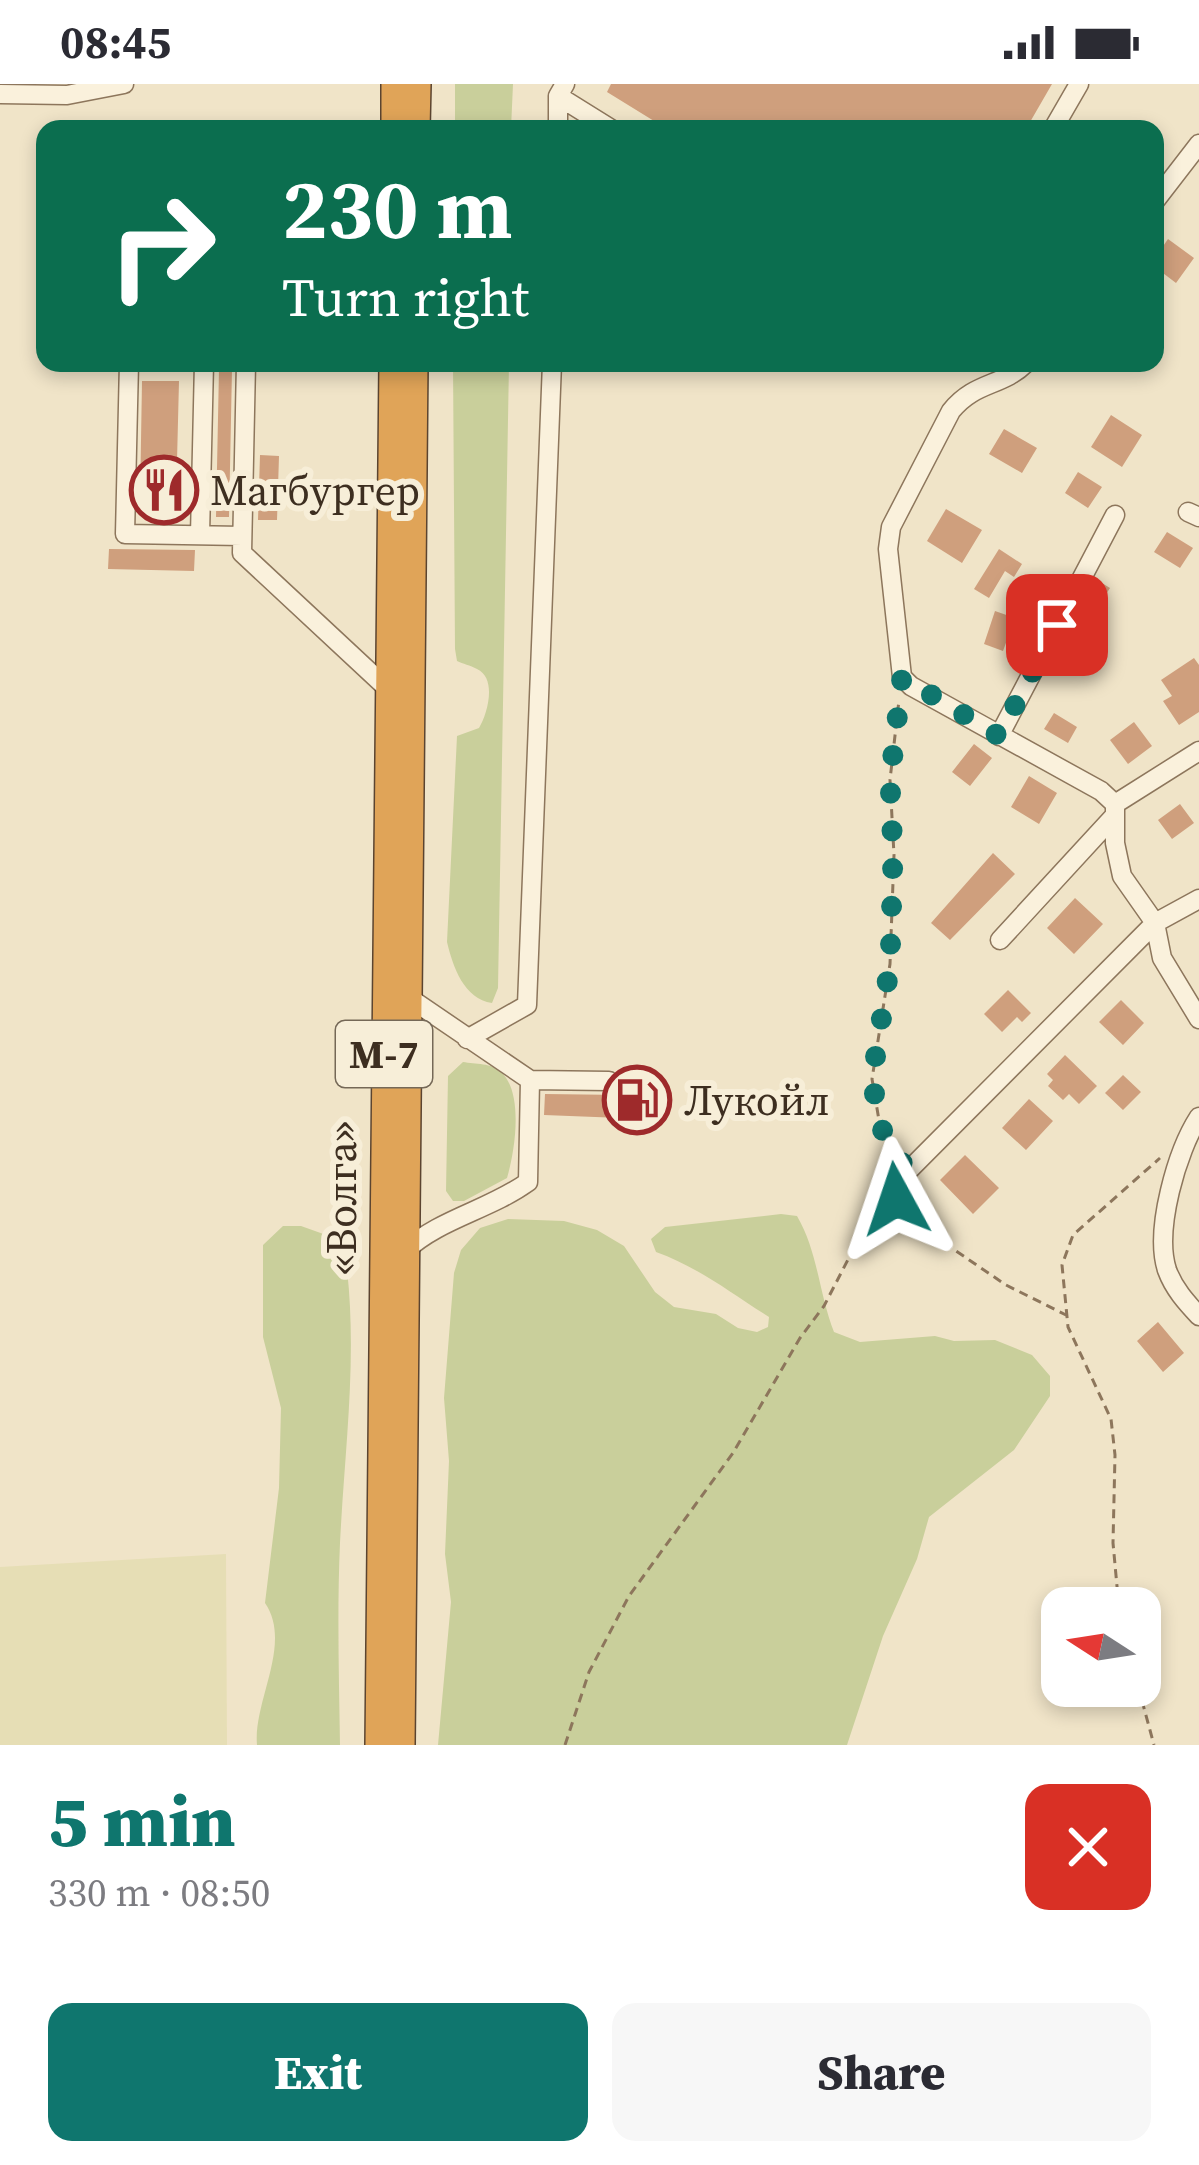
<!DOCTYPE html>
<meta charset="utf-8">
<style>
body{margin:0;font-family:"Source Serif 4",serif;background:#f7f7f7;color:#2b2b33;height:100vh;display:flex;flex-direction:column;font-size:45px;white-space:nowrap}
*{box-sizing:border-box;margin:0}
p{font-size:39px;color:#7c7c81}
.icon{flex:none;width:66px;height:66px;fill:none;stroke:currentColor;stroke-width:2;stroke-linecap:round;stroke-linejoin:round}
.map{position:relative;height:1661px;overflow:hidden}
.details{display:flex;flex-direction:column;background:#fff;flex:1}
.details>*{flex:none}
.top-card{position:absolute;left:36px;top:36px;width:1128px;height:252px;border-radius:24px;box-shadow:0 6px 18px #0003;background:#0b6e4f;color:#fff;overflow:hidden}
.needle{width:78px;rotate:282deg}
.buttons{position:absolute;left:1041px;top:1503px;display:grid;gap:24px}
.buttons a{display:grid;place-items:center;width:120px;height:120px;border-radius:24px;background:#fff;box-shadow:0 6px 18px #0003;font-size:60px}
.pin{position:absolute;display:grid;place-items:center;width:102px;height:102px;color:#fff;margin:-51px;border-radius:24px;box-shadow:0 6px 18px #0006}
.me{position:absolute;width:132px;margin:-66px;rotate:355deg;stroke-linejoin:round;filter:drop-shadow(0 0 9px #0008)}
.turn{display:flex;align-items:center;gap:42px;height:252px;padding:0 48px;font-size:54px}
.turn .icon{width:156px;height:156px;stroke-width:2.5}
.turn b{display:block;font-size:84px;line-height:102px}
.round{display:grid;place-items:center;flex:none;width:126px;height:126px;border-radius:24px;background:#f7f7f7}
.headline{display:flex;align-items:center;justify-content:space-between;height:204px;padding:0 48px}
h1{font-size:72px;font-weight:800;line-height:90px;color:#0f766e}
.primary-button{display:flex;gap:24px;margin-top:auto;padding:24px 48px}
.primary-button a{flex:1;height:138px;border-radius:24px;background:#0f766e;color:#fff;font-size:48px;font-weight:800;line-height:138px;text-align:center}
.primary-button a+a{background:#f7f7f7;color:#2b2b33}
.status{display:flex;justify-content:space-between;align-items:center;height:84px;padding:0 60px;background:#fff;direction:ltr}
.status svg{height:33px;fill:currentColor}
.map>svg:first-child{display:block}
.farmland{fill:#e6deb5}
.green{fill:#c9cf9b}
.building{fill:#cf9f7d}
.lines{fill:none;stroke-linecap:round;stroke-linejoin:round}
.minor-casing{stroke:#8d765c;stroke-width:21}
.highway-casing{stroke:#5b4430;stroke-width:30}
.path{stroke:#8d765c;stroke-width:3;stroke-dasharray:9 6;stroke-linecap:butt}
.minor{stroke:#faf1dc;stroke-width:18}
.highway{stroke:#e0a458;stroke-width:27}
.route{stroke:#0f766e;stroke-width:21;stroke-dasharray:0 37.8}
.labels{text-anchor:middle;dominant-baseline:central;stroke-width:12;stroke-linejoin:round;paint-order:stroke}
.shield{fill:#f7eed8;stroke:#756857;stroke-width:3}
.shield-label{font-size:39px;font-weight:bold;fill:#3d2e20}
.poi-label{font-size:42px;fill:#3d2e20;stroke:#f7eed8;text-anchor:start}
.street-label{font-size:42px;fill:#3d2e20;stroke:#f7eed8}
</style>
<div class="status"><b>08:45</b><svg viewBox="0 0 49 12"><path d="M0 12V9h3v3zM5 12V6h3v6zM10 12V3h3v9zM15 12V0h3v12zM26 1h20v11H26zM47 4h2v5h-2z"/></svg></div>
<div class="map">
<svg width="1199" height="1661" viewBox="0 0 1199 1661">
<rect width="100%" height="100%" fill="#f0e4c8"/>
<path class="farmland" d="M226 1470 227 1661H0V1483Z"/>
<path class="green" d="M455 0H513L511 45H455Z
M453 279H509L498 904 492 919C464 915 453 883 447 858L457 652 479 644C488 629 497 594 477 585 470 581 463 580 457 577L455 565Z
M463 978C475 980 492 979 501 988 524 1009 515 1067 507 1094L464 1117H453L446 1107 448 992Z
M781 1130 797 1132C818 1168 819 1210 834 1248L860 1258 935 1252 954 1257 995 1256 1032 1271 1050 1292V1312L1014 1366 929 1433 917 1475 883 1552 847 1661H438L451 1518 445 1470 449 1377 444 1314 454 1189 461 1166 480 1144 508 1135 564 1137 597 1146 624 1162 655 1208 674 1223 716 1230 738 1244 757 1248 768 1243 769 1233C731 1209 698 1183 656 1168L651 1155 665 1143Z
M283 1142H301L343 1157C360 1257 345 1358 340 1459 337 1526 339 1594 340 1661H257C253 1617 293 1560 265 1519L279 1404 281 1324 263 1253V1161Z"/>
<path class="building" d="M611 0H1052L1026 45H667L607 8Z
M1168 155 1194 174 1176 199 1155 183V174Z
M219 285H232L229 433H216Z
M142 297H179L176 417 140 416Z
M1111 331 1142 351 1122 383 1091 363Z
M1004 345 1037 364 1022 389 989 370Z
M260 371 279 372 277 436H258Z
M1078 388 1102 403 1088 424 1065 409Z
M946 425 982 446 962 479 927 457Z
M1167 448 1193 464 1180 484 1154 468Z
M109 465 195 466 194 487 108 485Z
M999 465 1022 480 1014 493 1005 487 989 514 974 505Z
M1097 496 1110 504 1098 523 1086 515Z
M995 527 1015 534 1003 567 984 560Z
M1083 529 1104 544 1094 559 1073 544Z
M1194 574 1199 581V628L1179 641 1163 617 1172 612 1161 596Z
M1054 629 1077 643 1068 659 1044 645Z
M1134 638 1152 662 1128 680 1110 656Z
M974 660 992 674 970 702 952 688Z
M1029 692 1057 709 1039 740 1011 723Z
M1180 720 1194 739 1172 755 1158 736Z
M993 769 1015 790 950 856 931 839Z
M1075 814 1103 840 1074 870 1047 844Z
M1008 906 1031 929 1022 938 1017 933 1002 948 984 930Z
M1121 916 1144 939 1123 961 1099 938Z
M1065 971 1097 1002 1079 1020 1069 1010 1063 1016 1048 1002 1053 996 1047 990Z
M624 986 654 987 651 1047 620 1046 621 1034 544 1031 545 1010 623 1011Z
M1123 991 1141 1008 1123 1026 1105 1009Z
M1029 1015 1053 1037 1026 1066 1002 1044Z
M965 1071 999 1104 973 1130 940 1096Z
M1158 1238 1184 1269 1163 1288 1137 1257Z"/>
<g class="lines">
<defs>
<path id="minor" d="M0 10 67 11 124 0
M558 12 611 45
M558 45V12L565 0
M1053 45 1079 0
M1155 117 1199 60
M129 279 125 450 242 452
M246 279 242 469 388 605
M1026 279C1002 303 975 297 951 327L891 443 888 465 902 593 911 602 1101 707 1115 720V759L1122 792 1155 839 1162 874 1199 935
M1188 428 1199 433
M200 451 204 279
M999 652 1115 431
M1115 720 1199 667
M1000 856 1115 731
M467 955 527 921 552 279
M530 996 609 997
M1199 1033C1177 1067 1154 1146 1167 1186 1174 1205 1186 1218 1199 1232
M904 1091 1155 839 1199 815
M405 1167C439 1135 489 1126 528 1098L530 996 408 913"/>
<path id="highway" d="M395 45V0
M416 45 417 0
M379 1661 393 279
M401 1661 414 279"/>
</defs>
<use href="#minor" class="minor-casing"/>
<use href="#highway" class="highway-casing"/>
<path class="path" d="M898 1072 880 1042 872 995 890 880 894 771 890 696 899 616
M913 1109 934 1152 1006 1201 1066 1231
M1119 1524 1113 1459 1115 1371 1111 1335 1068 1243 1062 1181 1073 1151 1160 1074
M1138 1602 1154 1661
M565 1661 589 1588 629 1512 733 1369 800 1254 824 1222 855 1162 896 1115 897 1106"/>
<use href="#minor" class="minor"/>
<use href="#highway" class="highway"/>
</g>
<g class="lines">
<path class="route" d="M896 1115 904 1091 902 1078 880 1042 872 995 890 880 893 771 890 696 902 593 999 652 1057 541"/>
</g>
<defs>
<symbol id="restaurant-ring" viewBox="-11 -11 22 22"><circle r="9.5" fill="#f7eed8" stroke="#9e2a2b" stroke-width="1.5"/><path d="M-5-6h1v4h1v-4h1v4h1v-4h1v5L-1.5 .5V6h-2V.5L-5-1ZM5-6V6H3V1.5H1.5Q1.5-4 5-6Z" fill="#9e2a2b"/></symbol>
<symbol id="fuel-ring" viewBox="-11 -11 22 22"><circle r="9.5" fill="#f7eed8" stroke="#9e2a2b" stroke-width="1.5"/><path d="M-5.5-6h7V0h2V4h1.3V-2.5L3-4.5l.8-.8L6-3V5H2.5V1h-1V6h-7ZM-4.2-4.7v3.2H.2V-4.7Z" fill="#9e2a2b"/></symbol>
</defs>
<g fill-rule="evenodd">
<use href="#restaurant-ring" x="126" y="368" width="76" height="76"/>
<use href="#fuel-ring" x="599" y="978" width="76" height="76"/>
</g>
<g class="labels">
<rect class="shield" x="336" y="937" width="96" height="66" rx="9"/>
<g class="shield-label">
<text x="384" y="970">М-7</text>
</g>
<g class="poi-label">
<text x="210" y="406">Магбургер</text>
<text x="684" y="1016">Лукойл</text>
</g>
<g class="street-label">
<text transform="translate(341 1114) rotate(-90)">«Волга»</text>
</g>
</g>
</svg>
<div class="buttons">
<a><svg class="needle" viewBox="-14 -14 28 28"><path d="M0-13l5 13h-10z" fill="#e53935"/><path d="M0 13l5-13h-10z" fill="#7c7c81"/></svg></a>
</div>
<div class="pin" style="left:1057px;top:541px;background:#d93025"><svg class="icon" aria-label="arrive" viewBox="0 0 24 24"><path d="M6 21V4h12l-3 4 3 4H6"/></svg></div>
<svg class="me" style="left:896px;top:1115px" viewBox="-20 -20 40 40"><path d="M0-17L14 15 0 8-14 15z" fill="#0f766e" stroke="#fff" stroke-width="4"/></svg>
<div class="top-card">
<div class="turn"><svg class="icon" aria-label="right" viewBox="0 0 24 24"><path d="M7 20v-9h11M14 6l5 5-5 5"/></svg><div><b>230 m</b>Turn right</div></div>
</div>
</div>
<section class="details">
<div class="headline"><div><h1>5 min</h1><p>330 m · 08:50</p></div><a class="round" style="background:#d93025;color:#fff"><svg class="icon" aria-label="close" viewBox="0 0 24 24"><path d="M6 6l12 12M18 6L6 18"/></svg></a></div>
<div class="primary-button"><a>Exit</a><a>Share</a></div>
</section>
